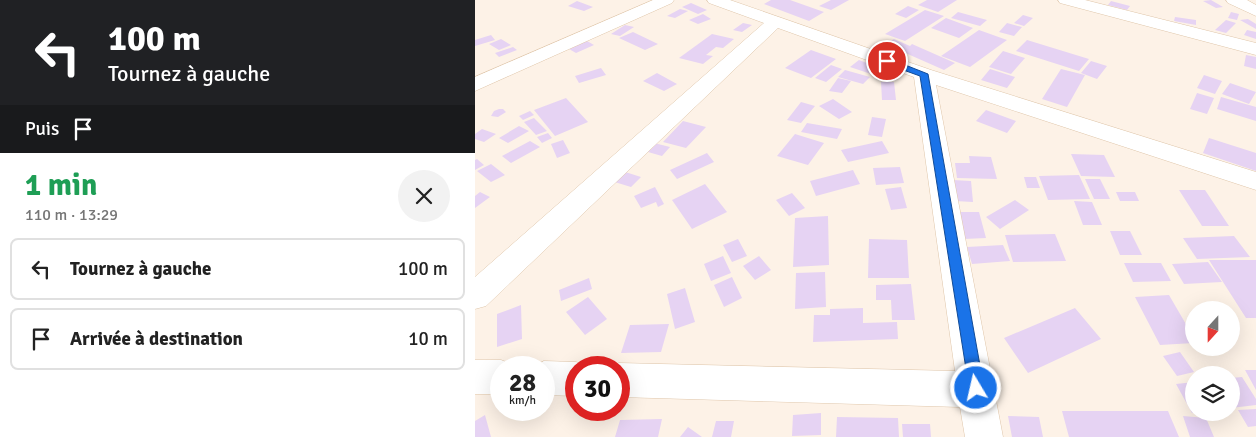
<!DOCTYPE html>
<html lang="fr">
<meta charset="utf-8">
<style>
body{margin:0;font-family:Signika,sans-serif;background:#f2f2f2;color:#222;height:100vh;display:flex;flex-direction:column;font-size:19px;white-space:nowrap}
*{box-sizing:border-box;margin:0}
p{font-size:16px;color:#767676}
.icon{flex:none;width:28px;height:28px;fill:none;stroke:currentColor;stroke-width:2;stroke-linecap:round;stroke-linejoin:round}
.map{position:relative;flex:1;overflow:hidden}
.sheet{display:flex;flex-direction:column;background:#fff;width:475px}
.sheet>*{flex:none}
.guide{background:#202124;color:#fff;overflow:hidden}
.needle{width:32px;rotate:201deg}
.controls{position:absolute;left:710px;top:301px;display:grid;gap:10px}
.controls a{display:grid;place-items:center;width:55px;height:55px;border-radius:50%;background:#fff;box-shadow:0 5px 20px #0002;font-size:25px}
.speed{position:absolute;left:15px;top:356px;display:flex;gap:10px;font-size:25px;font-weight:700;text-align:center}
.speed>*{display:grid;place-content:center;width:65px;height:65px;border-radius:50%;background:#fff;box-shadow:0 5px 20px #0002;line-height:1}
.speed small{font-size:12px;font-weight:400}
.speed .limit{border:8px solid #d22;background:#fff;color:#111}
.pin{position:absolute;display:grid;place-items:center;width:42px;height:42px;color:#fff;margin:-21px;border:2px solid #fff;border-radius:50%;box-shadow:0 1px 5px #0007}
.me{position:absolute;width:55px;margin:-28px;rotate:351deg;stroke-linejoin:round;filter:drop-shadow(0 0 4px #0008)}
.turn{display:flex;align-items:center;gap:18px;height:105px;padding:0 25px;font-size:22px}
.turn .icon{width:65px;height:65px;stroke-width:2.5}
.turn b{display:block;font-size:35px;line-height:42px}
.then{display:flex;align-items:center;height:48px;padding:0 25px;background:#0003;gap:10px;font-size:19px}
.round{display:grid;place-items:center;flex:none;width:52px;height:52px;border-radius:26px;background:#f2f2f2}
.overview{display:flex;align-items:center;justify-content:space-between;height:85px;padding:0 25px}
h1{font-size:30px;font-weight:700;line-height:38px;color:#1e9e55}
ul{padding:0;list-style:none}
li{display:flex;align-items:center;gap:15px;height:62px;margin:0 10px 8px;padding:0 15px;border:2px solid #e0e0e0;border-radius:8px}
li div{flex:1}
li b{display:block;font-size:19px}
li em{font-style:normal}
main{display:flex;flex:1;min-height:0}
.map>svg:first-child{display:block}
.building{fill:#e6d3f3}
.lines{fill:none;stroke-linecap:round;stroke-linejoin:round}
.minor-casing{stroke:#dfc6aa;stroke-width:1}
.minor{fill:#fff;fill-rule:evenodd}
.route{fill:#1a73e8;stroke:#114b97}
</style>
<main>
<section class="sheet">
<div class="guide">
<div class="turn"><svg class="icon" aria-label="left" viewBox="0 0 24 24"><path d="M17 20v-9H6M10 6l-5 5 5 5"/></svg><div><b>100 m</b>Tournez à gauche</div></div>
<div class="then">Puis<svg class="icon" aria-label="arrive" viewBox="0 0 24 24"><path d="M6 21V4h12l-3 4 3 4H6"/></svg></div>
</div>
<div class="overview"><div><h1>1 min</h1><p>110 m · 13:29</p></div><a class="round"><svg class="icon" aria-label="close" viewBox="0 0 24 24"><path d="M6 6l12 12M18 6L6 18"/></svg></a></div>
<ul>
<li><svg class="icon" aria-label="left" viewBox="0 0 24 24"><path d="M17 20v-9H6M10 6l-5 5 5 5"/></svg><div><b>Tournez à gauche</b></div><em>100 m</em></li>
<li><svg class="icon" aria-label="arrive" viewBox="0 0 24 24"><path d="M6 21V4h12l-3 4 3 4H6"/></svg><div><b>Arrivée à destination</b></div><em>10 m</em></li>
</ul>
</section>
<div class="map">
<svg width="781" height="437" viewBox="0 0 781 437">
<rect width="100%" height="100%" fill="#fdf2e7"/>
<path class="building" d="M296 0H315L349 12 334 21 289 4Z
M356 0H374L356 10 344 6Z
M452 0H482L463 12 443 5Z
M736 0 748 7 741 8 728 1Z
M102 1 118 7 109 11 93 6Z
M636 1 655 6 652 10 633 5Z
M216 3 232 10 223 14 207 7Z
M433 6 444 10 431 18 420 14Z
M205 9 213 11 200 18 192 16Z
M450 10 469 16 430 41 410 34Z
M483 12 512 20 505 26 476 18Z
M756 12 764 14 762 20 753 18Z
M228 14 236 19 223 24 214 20Z
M548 15 558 18 549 26 539 23Z
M700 17 721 20V25L699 21Z
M471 18 498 28 484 38 456 28Z
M773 19 781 24V29L765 20Z
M751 20 761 23 751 33 740 30Z
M268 23 277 25 267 32 258 30Z
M532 23 547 27 539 36 524 32Z
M150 25 159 27 145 36 136 34Z
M504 30 532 40 495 67 466 56Z
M772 30 781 32V39L769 35Z
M158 32 183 44 170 50 144 38Z
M237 34 259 39 248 48 241 47 231 55 238 56 228 64 204 58Z
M16 35 20 40 0 46V40Z
M26 39 36 45 24 50 14 44Z
M419 39 435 46 437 44 480 63 469 70 410 44Z
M552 40 614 59 604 71 541 51Z
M112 41 119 45 101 53 94 49Z
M38 47 42 50 24 57 20 53Z
M336 50 361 59 336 78 310 68Z
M528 51 550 58 536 74 514 67Z
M771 55 781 57V69L769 66Z
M384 60 412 71 405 77 375 67Z
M616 61 632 66 622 79 606 73Z
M356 65 367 69 351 82 340 78Z
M126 68 131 75 104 83 100 76Z
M515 69 540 77 532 88 506 80Z
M586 69 610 75 592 107 567 99Z
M370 70 395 77 388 84 363 77Z
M182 73 202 84 189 91 168 81Z
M729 75 747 81 740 94 722 88Z
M363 78 376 81 367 93 354 91Z
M406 82H419L421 100H407Z
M755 83 781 92 774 104 747 94Z
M722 93 739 98 732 114 715 109Z
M746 97 781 107V121L742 109Z
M91 98 113 122 80 136 59 110Z
M358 99 377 112 364 119 344 106Z
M326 102 340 106 326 123 312 120Z
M24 109H28L31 112 23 117 16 116 19 111Z
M511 110 541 121 532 133 501 121Z
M55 111 59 115 48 120 44 116Z
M397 117 411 119 407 137 393 135Z
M59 118 72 131 61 135 49 122Z
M208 121 231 127 211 148 188 142Z
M332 123 367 129 362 139 326 132Z
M44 126 54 131 33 143 24 138Z
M7 129 21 134 9 142 0 139V134Z
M73 133 77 138 67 143 62 137Z
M320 134 349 143 333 165 302 156Z
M734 138 781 153V171L728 153Z
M88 140 95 153 82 158 76 144Z
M55 141 65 147 36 163 27 156Z
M407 141 414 153 373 162 366 150Z
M175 142 195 147 187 156 166 150Z
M232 153 239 162 202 179 195 170Z
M596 154 629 155 640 177 606 176Z
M494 156 516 157 522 179 482 178 480 163H495Z
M2 159 9 165 0 170V160Z
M16 164 30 175 16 182 2 171Z
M425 167 429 183 401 185 398 168Z
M144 170 166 177 156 187 133 180Z
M378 170 385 184 341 196 335 181Z
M604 175 615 199 573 200 564 176Z
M549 177H561L565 188H552Z
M610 179H625L635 199H619Z
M478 180 496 181 498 202 480 201Z
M230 184 252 212 217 229 197 200Z
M180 187 189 204 183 207 181 202 166 208 159 196Z
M426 187 432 208 416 210 410 189Z
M704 190H730L754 226H727Z
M5 192 15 197 0 208V196Z
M641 192H660L664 201H645Z
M317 193 330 208 314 216 301 200Z
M540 200 554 210 525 229 511 217Z
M599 201 617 202 627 225H608Z
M483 212H504L511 238 489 239Z
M353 216 354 265 318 267 320 218Z
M635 231H655L667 255H645Z
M580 234 591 261 538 262 530 235Z
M759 236 775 257 722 259 708 238Z
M263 239 272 256 257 262 248 245Z
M394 239 432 240 434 278H393Z
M528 245 535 261 497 264 492 247Z
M248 256 256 273 236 281 229 264Z
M284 256 296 270 280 280 268 266Z
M734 260H781V318H771Z
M733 262 747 282 709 284 697 264Z
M649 263H686L696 281 658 282Z
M350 272 351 307 320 309 321 273Z
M257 277 267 298 249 307 239 285Z
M114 278 117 289 86 301 84 290Z
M436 284 440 320H417L416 300H401V285Z
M210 288 220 322 200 329 192 294Z
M694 295 719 338V343L685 345 660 297Z
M113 297 132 319 110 335 91 312Z
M46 305 47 339 22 347V314Z
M388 308V323L422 322 423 339 338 342 339 315H355V309Z
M600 308 626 339 553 373 529 338Z
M194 324 186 352 146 353 155 325Z
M705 352 719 372 702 376 688 356Z
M770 370H781V390Z
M767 377 781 399V405L756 408V378Z
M719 382V413H717L701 384Z
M781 409V426L773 427 763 410Z
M587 411H693L704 437H594Z
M346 413V435L317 436 318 415Z
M10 415 16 437H0V421Z
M533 416 564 417 568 437H537Z
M708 416 731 418 739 437H715Z
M362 417 423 418 424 437H361Z
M187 419 183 437H140L145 420Z
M241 421H259L256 437H237Z
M427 424H455L456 437H428Z
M213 427 227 437H205Z"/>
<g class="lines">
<defs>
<path id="minor" d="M178 0H199L197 3 0 91V77Z
M232 0H255L456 70 781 172V190L461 85 528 437H490L485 407 144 397V368H132L144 363 480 371 439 77 303 28 11 306 0 309V277L289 23 234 3Z
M583 0H610L781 43V55L585 3Z
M751 0H772L781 5V16L753 3Z
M0 360H26L39 365 40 368H26V394H0Z
M69 361 101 362 114 367 101 368V396L69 395V368H56Z"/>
</defs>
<use href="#minor" class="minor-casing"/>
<use href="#minor" class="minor"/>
</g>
<path class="route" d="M409 59H415L453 74 509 388 507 394 501 396 496 394 494 388 445 76 409 63Z"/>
</svg>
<div class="controls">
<a><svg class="needle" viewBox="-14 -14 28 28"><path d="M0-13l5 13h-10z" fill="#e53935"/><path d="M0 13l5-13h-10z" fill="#767676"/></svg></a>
<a><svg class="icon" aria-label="layers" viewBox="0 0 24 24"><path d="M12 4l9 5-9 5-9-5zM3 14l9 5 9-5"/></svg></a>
</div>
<div class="speed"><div>28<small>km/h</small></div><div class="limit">30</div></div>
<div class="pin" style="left:412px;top:61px;background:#d93025"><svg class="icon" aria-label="arrive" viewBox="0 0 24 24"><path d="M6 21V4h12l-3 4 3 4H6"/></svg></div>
<svg class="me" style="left:501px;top:388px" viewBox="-20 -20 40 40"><circle r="17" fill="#1a73e8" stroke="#fff" stroke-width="3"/><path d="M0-11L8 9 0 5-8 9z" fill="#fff"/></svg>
</div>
</main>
